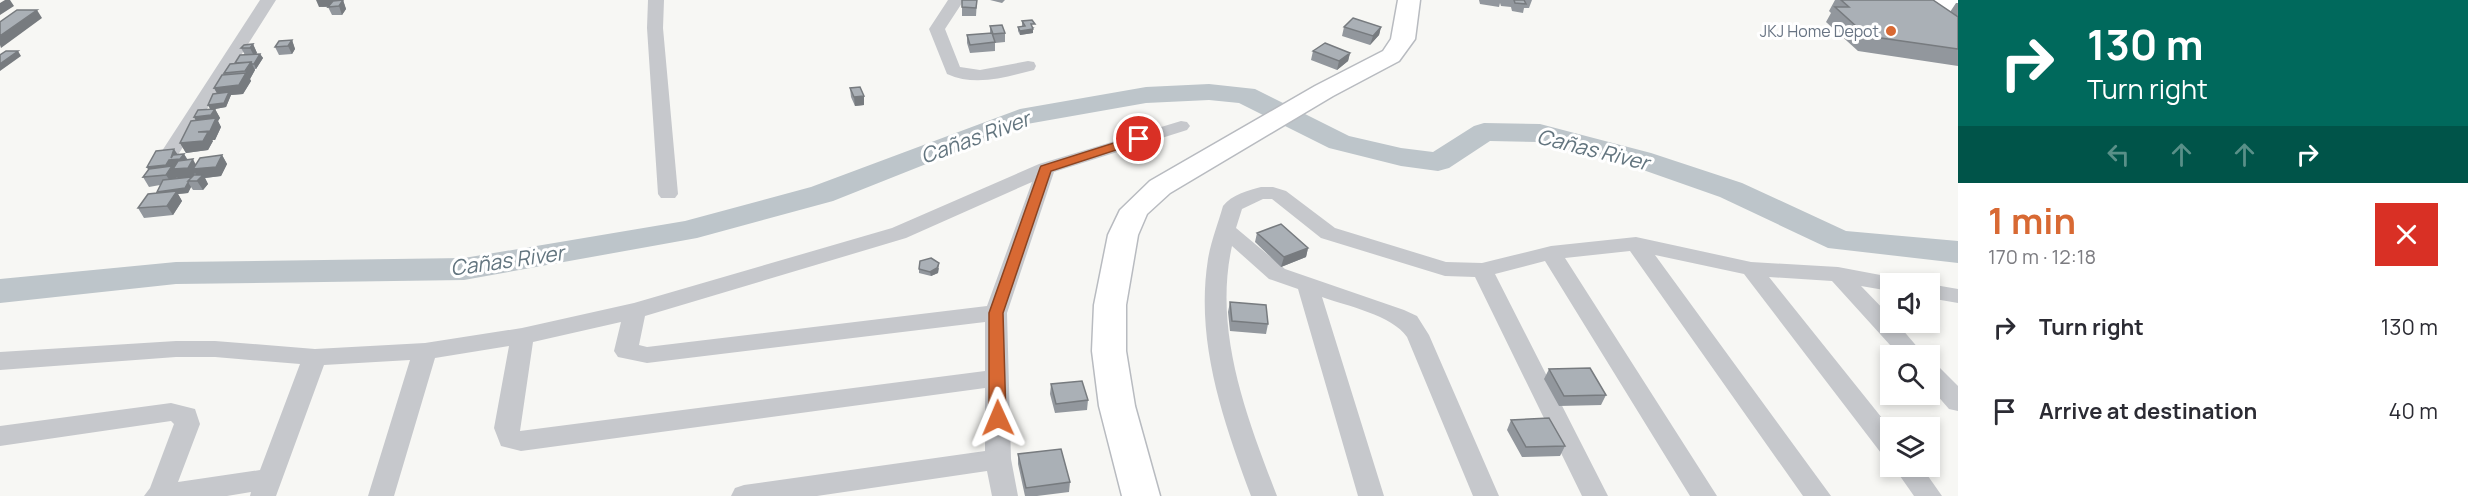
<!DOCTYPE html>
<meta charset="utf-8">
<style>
body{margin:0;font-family:Manrope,sans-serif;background:#f2f2f3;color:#2b2b33;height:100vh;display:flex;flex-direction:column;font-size:22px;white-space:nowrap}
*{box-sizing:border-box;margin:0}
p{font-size:20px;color:#7c7c81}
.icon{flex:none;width:33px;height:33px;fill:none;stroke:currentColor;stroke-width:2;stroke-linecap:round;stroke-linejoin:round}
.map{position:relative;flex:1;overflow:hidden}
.details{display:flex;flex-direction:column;background:#fff;width:510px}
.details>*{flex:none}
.guide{background:#00695c;color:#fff;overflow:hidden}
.fabs{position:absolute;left:1880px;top:273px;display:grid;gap:12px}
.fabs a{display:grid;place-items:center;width:60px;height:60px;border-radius:0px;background:#fff;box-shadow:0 3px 9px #0003;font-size:30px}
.pin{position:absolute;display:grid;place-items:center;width:51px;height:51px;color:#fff;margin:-26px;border:3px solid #fff;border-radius:50%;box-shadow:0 2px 6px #0007}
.me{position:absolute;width:66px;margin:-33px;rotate:359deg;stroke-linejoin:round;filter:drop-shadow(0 0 4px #0008)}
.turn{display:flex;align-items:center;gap:21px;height:126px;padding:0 30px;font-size:27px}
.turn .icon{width:78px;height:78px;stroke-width:2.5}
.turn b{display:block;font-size:42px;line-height:51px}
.lanes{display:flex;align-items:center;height:57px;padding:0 30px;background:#0003;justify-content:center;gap:30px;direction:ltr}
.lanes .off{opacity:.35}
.round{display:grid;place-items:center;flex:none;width:63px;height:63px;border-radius:0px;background:#f2f2f3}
.overview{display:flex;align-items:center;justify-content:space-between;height:102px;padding:0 30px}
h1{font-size:36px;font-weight:700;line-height:45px;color:#d86933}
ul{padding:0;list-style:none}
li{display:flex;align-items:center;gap:18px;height:84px;padding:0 30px}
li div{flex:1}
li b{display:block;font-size:22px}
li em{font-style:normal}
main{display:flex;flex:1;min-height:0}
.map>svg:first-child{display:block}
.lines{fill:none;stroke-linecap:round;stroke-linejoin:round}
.river{fill:#bdc5ca;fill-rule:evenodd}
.secondary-casing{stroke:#b8bbc0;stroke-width:3}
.primary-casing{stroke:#b6babd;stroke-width:3}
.street{fill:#c6c8cc;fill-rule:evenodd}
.secondary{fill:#fff;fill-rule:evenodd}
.primary{fill:#fff;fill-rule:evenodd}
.wall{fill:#92979d}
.shaded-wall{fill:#777b7f}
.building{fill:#aab0b6;stroke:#777b7f;stroke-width:1.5}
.route{fill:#d86933;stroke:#8c4421;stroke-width:1.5}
.poi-dot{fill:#d86933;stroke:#fff;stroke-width:2}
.labels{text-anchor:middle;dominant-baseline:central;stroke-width:6;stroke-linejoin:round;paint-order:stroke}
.far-poi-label{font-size:16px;fill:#687483;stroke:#fff;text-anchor:end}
.water-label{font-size:21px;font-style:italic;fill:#63757f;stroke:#fff}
</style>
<main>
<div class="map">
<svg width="1958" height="496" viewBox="0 0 1958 496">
<rect width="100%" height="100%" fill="#f7f7f4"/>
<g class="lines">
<path class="river" d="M1209 84 1255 89 1349 136 1401 148 1433 152 1474 126 1484 123 1540 124 1651 153 1742 183 1846 231 1958 241V263L1828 248 1720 197 1629 165 1539 142 1490 141 1449 168 1438 171 1401 166 1329 148 1239 103 1209 100 1146 103 1027 124 833 201 697 238 464 280 176 284 0 303V279L176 262 464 258 685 221 811 187 1020 109 1146 87Z"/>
<defs>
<path id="secondary" d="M1398 0H1420L1415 39 1399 61 1333 96 1170 193 1147 214 1138 235 1126 305V351L1135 406 1160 496H1122L1099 406 1092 351 1094 305 1108 235 1120 210 1150 181 1315 86 1383 51 1391 39Z"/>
<path id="primary" d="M1843 0H1958V12L1855 7 1846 5Z"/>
</defs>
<use href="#secondary" class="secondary-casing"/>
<use href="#primary" class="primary-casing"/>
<path class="street" d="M260 0H276L176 158H162L160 154Z
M648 0H664L663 28 678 194 675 198H661L658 194 647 28Z
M948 0H964L945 29 960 67 980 70 1028 61 1034 62 1036 66 1034 70C1005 77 976 87 947 74L929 29Z
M1181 121 1187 122 1190 126 1187 130 1054 172 1007 313 1011 459 1018 496H992L987 471 817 496H731L735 488 744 485 985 451V388L521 451 501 446 494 428 509 346 435 358 394 496H368L410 360 324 365 276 496H250L251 492 227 496H144L150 488 174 424 171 421 0 446V426L171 403 195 409 200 424 178 482 260 470 300 364 215 357H176L0 370V352L176 341H215L315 349 425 343 522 328 634 303 892 228 1039 164ZM1032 182 987 306 647 347 639 345 645 316 906 238ZM621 322 614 351 618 357 647 363 985 322V371L520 431 533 342Z
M1261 187H1273L1286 191 1335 228 1446 262 1482 263 1551 246 1636 237 1751 262 1838 267 1891 277 1899 279 1902 284H1890V291L1861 286 1890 316V322H1896L1925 356H1900L1832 281 1769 277 1890 428V456L1881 453 1744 274 1655 255 1831 496H1803L1630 251 1565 258 1717 496H1690L1545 261 1495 274 1608 496H1582L1475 277 1445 276 1321 238 1272 199H1263L1242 209 1236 228 1285 269 1404 310 1417 316 1429 335 1499 496H1473L1407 337C1392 315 1347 306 1322 297L1384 496H1358L1298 289 1269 279 1232 246C1213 331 1247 418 1277 496H1251C1223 420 1195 341 1208 259 1211 241 1218 224 1223 206 1231 195 1249 190 1261 187Z
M1929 284 1958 289V303L1929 298Z
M1929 362 1937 365 1958 386V411L1949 409 1929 386Z
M1893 466H1921L1942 496H1914Z"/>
<use href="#secondary" class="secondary"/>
<use href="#primary" class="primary"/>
</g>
<path class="wall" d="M343 0 346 9 342 15H332L328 7H319Z
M962 0H977L976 16H962Z
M990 0H1005L1002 3Z
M1479 0H1532L1529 8H1524L1523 13 1512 11 1511 7 1501 6 1500 3 1499 7 1480 4Z
M1835 0H1933L1950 12 1956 3H1958V66L1858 51 1826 22 1831 13 1829 11Z
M1022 21 1035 28H1033V33L1020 35 1018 31V27L1022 26Z
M990 26 1005 33V42L995 43V51L970 53 967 43V35L990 33Z
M1344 27H1381L1379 35 1370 45 1342 36Z
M292 40 295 49 292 54 279 55 275 47Z
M253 44 257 53 256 54H260L263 58 256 69H255V70L250 79 251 81 243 94 231 95 226 107 215 109 220 118 218 121 221 127 215 140H212L213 141 208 150 186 153 180 143 196 121 194 117 210 109 217 93 214 88 224 75V73L245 55 241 48Z
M1313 51 1350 53 1348 61 1337 70 1311 60Z
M850 88 864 96V105L855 106 851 97Z
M177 154H184L188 160 196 164 222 155 227 164 221 176 205 178 208 184 203 190H193L191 187 188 193 178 194 182 201 173 215 144 218 138 208 158 193 157 192 160 185 149 187 143 177 148 170 147 167Z
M1257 233 1308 248 1306 257 1281 267 1255 242Z
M939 268 938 273 931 276 919 273V269Z
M1230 302 1268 324 1266 334 1230 331 1228 312Z
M1549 369 1606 395 1601 405 1559 406 1544 379Z
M1051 384 1088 400 1087 410 1055 413 1050 394Z
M1511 420 1565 446 1560 456 1522 457 1507 430Z
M1018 454 1070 482 1069 492 1037 496H1025L1018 464Z"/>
<path class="shaded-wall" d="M5 0H10L14 6 0 15V3Z
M316 0H340L337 6 319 7Z
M343 0 346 9 342 15 339 6Z
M37 10 42 18 1 48 0 45V36Z
M1381 27 1379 35 1370 45 1373 36Z
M1033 29V33L1020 35V31Z
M292 40 295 49 292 54 288 46Z
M253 44 257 53 254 56 250 48Z
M18 51 21 56 0 71V64Z
M1350 53 1348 61 1337 70 1339 61Z
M260 54 263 58 256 69 254 64Z
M251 62 255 70 250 79 251 81 243 94 231 95 226 107 215 109 220 118 218 121 221 127 215 140H212L213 141 208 150 186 153 180 143 199 126 194 117 210 109 208 105 219 97 214 88 246 73 245 71Z
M864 96V105L855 106 854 97Z
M174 149 180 158 184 154 189 163 193 159 198 169 222 155 227 164 221 176 205 178 208 184 203 190 197 181 198 179 195 173 193 177 178 179 177 177 172 184 166 175 152 176 147 167 169 160Z
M188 182 191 187 188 193 178 194 182 201 173 215 157 192Z
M1308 248 1306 257 1281 267 1284 257Z
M939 263 938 273 931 276 930 272Z"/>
<path class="building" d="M343 0 339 6 328 7 333 1Z
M962 0H977L976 8 962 7Z
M1514 0H1524L1526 4 1515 3Z
M1841 0H1933L1958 17V49L1867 36 1835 7H1849Z
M17 10H37L0 36V22Z
M1353 18 1381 27 1373 36 1344 27Z
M1032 20 1035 24H1031L1033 29 1020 31 1018 27 1025 26 1022 21Z
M1002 25 1005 33 993 34 990 26Z
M992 33 995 42 970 45 967 35Z
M292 40 288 46 275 47 279 41Z
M1325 43 1350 53 1339 61 1313 51Z
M253 44 250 48H241L244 45Z
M6 51H18L0 64V55Z
M260 54 254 64H252L251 62 235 63 240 55Z
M251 62 245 71 224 73 230 64Z
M246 73 239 85 214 88 222 75Z
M860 87 864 96 854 97 850 88Z
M229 92 224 103 208 105 213 94Z
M215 109 211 115 194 117 198 110Z
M216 118 210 131 198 132H208L203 141 180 143 191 121Z
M174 149 171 158 173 155 184 154 180 159 169 160 166 165 147 167 156 151Z
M222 155 216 167 193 169 200 158Z
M193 159 188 168 173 169 178 161Z
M172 166 166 175 143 177 149 169Z
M194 175H203L197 181H188Z
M191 177 185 188 157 192 163 180Z
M177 191 167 206 138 208 148 194Z
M1281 224 1308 248 1284 257 1257 233Z
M931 258 939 263 937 268 930 272 919 269 920 261Z
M1230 302 1266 305 1268 324 1232 321Z
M1590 368 1606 395 1564 396 1549 369Z
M1082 381 1088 400 1056 404 1051 384Z
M1549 418 1565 446 1526 447 1511 420Z
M1061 449 1070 482 1026 488 1018 454Z"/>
<path class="route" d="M1139 135 1145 139 1144 141 1051 171 1003 313 1006 418 1003 423 998 425 992 423 989 418V313L1040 168 1041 166Z"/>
<circle class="poi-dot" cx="1891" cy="31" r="6"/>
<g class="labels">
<g class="far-poi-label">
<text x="1879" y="31">JKJ Home Depot</text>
</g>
<g class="water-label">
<text transform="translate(975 137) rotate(-20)">Cañas River</text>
<text transform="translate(1593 149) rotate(14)">Cañas River</text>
<text transform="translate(507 260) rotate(-8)">Cañas River</text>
</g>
</g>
</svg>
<div class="fabs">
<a><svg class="icon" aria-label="sound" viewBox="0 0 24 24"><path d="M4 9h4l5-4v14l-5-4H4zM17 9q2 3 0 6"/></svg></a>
<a><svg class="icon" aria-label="search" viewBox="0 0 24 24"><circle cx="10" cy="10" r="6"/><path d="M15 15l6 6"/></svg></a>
<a><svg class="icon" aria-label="layers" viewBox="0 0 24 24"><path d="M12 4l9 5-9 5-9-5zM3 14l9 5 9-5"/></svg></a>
</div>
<div class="pin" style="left:1139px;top:139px;background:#d93025"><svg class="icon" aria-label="arrive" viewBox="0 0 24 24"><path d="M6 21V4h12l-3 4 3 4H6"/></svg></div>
<svg class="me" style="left:998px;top:418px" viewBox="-20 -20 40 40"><path d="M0-17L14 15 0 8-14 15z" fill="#d86933" stroke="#fff" stroke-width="4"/></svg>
</div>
<section class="details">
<div class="guide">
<div class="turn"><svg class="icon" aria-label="right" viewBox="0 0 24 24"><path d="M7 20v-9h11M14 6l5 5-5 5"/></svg><div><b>130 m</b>Turn right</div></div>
<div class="lanes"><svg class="icon off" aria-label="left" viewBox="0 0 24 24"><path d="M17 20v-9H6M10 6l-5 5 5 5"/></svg><svg class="icon off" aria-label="ahead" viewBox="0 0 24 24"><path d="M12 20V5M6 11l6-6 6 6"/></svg><svg class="icon off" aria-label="ahead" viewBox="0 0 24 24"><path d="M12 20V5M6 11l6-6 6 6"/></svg><svg class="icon" aria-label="right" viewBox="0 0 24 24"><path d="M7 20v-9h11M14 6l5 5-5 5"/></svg></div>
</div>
<div class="overview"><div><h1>1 min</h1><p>170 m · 12:18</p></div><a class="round" style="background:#d93025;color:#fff"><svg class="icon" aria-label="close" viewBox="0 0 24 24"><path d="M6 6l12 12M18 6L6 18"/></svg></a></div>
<ul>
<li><svg class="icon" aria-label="right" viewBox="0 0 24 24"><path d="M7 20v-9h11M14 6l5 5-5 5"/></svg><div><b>Turn right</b></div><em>130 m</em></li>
<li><svg class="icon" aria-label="arrive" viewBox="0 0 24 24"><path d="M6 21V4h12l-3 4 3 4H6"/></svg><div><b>Arrive at destination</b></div><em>40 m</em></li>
</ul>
</section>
</main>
